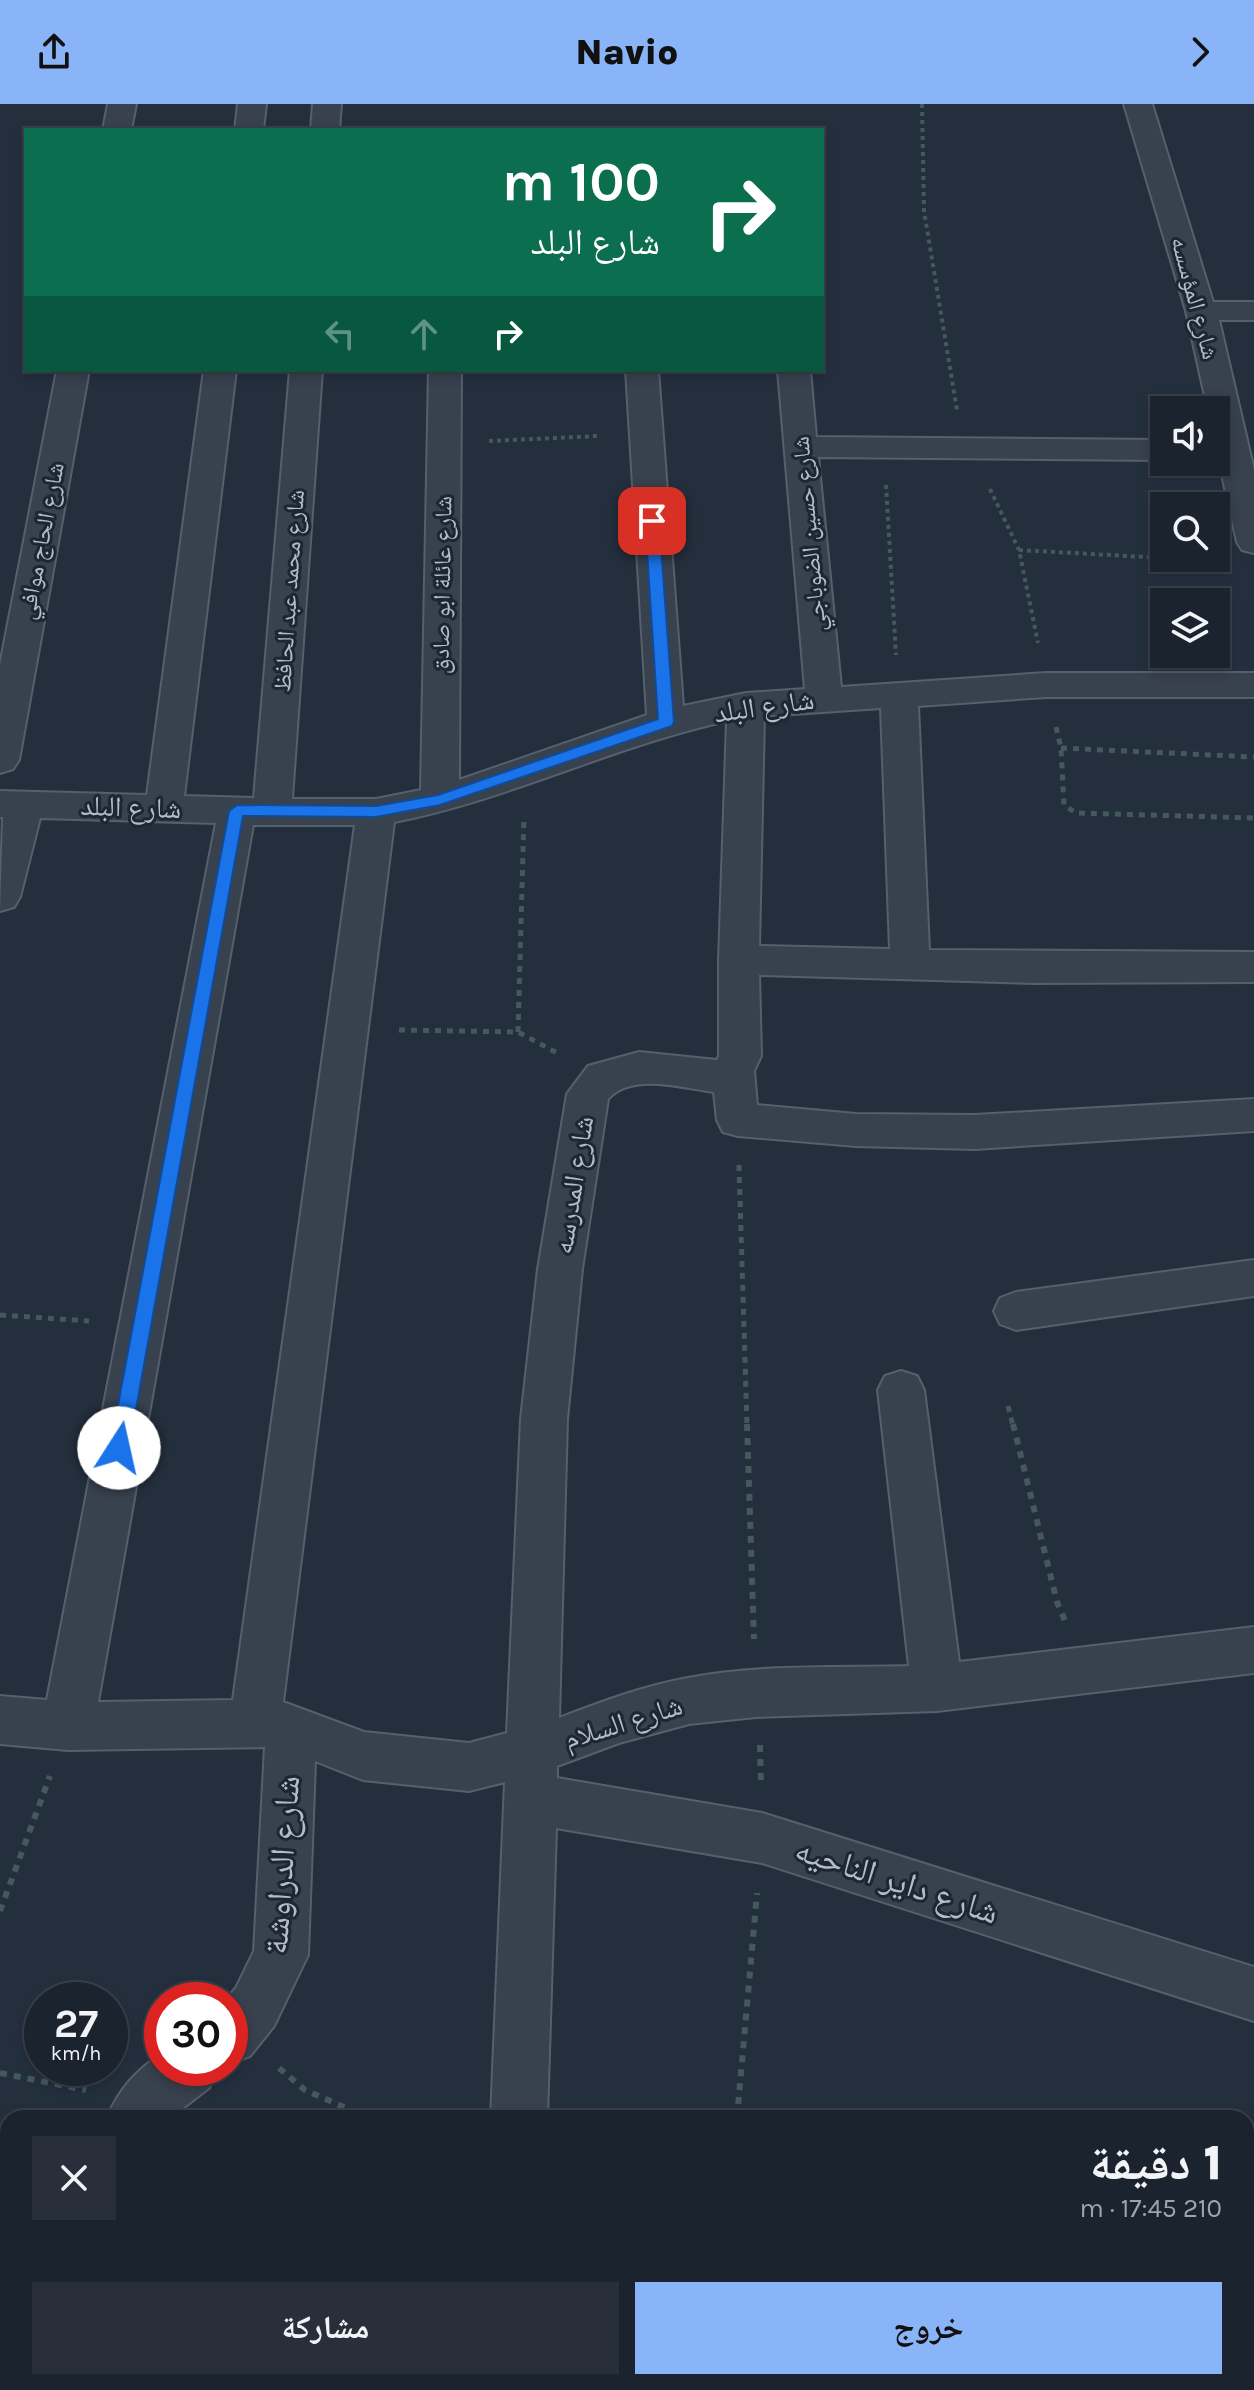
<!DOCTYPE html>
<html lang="ar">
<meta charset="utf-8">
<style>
body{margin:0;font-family:Karla,"Noto Naskh Arabic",sans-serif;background:#282f3a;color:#f1f3f6;direction:rtl;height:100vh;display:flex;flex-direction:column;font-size:30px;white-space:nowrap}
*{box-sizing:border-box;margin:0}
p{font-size:26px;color:#a0a4aa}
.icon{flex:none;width:44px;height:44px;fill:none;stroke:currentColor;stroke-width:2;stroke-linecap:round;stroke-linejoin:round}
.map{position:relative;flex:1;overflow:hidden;direction:ltr}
.drawer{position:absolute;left:0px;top:2006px;width:1254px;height:280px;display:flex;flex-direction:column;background:#1b232e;border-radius:24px 24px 0 0;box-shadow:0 4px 12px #0003,0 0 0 2px #39404a;direction:rtl}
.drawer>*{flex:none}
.guide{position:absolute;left:24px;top:24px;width:800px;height:244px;border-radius:0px;box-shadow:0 4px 12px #0003,0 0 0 2px #39404a;direction:rtl;background:#0b6e4f;color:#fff;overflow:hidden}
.tools{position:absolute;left:1150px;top:292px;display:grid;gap:16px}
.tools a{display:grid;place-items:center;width:80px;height:80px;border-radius:0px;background:#1b232e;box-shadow:0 4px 12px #0003,0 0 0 2px #39404a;font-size:40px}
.speed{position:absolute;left:24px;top:1878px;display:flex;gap:16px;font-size:40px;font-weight:700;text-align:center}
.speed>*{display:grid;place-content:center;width:104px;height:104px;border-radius:50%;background:#1b232e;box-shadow:0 4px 12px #0003,0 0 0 2px #39404a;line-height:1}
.speed small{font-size:20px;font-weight:400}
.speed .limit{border:12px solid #d22;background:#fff;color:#111}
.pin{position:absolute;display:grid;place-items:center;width:68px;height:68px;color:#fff;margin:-34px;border-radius:16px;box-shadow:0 4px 12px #0006}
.me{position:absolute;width:88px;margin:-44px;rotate:10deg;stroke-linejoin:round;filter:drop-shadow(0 0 6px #0008)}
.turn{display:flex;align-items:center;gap:28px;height:168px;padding:0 32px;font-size:36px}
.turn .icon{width:104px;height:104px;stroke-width:2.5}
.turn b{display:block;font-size:56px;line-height:68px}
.lanes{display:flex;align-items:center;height:76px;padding:0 32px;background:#0003;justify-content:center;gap:40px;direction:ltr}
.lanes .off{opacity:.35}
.round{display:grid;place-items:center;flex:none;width:84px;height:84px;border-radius:0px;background:#282f3a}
.head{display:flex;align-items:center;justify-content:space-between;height:136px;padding:0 32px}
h1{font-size:48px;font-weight:800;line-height:60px}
.button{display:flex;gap:16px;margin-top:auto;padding:16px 32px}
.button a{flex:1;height:92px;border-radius:0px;background:#8ab4f8;color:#111;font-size:32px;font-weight:800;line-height:92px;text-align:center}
.button a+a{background:#282f3a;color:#f1f3f6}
header{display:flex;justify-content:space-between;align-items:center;height:104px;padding:0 32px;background:#8ab4f8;color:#111;font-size:36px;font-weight:800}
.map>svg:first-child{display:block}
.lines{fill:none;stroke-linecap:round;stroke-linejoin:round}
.minor-casing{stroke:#565f6c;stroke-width:4}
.path-far2{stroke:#44595c;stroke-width:4;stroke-dasharray:4 4;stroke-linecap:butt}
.path-far1{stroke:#44595c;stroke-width:5;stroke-dasharray:6 6;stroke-linecap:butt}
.path{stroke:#44595c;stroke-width:6;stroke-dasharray:7 7;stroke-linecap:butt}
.minor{fill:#38414e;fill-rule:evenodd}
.route{fill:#1a73e8;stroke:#114b97;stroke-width:2}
.labels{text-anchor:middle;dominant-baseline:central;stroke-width:6;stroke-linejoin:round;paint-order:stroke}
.far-street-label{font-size:24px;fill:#b4bcc9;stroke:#1d2633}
.street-label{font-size:28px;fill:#b4bcc9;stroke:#1d2633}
.near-street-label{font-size:34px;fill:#b4bcc9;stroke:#1d2633}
</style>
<header><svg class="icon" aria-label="forward" viewBox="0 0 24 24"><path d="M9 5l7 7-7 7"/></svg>Navio<svg class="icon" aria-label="share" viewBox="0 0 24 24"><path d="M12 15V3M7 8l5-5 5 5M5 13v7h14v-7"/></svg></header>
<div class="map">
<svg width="1254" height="2286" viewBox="0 0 1254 2286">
<rect width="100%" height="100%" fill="#242f3e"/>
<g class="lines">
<defs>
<path id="minor" d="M108 0H136L131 26H103Z
M238 0H266L263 26H235Z
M313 0H341L339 26H311Z
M1124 0H1152L1213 198H1254V216H1219L1254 366V449L1242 446 1237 438 1216 344V306H1208L1186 207Z
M57 266H89L19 656 13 665 0 669V561Z
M204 266H236L184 692 254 694 290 266H322L292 695H376L421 686 429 266H461L459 676 647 611 626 266H658L683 602 746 589 805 585 778 266H810L816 333 1164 336V356L818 353 841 583 1046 569H1254V593H1046L918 602 929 846 1254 848V878L1034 879 759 871 761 952 754 967 757 1001 856 1010 975 1011 1254 995V1027L975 1045 856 1042 738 1032 723 1028 717 1016 714 988C682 984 632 968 608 995L582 1165 567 1315 559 1614C601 1598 643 1582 688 1574 760 1560 837 1564 909 1562L878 1286 885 1272 901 1267 917 1272 924 1286 959 1558 1254 1523V1569L937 1607 756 1613 689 1620 619 1639 557 1662V1674L762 1709 1254 1863V1917L762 1759 556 1724 547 2014H491L505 1678 469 1687 363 1676 315 1657 308 1851 274 1922 250 1952 230 1960V1896H225L236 1884 254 1847 265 1643 68 1646 0 1640V1592L47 1596 216 719 40 714 20 793 14 803 0 807 3 713H0V687L147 691ZM881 604 890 845 759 842 764 612ZM727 617 719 856V952L717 956 639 948 588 962 567 990 538 1165 521 1315 507 1629 469 1639 364 1628 283 1598 394 718C508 696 613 642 727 617ZM253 721H355L233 1596 98 1598Z
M1254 1156V1192L1016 1226 1000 1220 994 1207 1000 1194 1016 1188Z
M162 1949V1964H217L209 1984 170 2014H107C119 1985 136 1967 162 1949Z
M8 2217V2278H25L22 2286H0V2220Z
M490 2278H550L551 2286H491Z"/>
</defs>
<use href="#minor" class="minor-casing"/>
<path class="path-far2" d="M922 0 924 107 957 306
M489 337 599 332
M886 381 896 551
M990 385 1019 446 1038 539
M1019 446 1164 454
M1168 454 1211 456"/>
<path class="path-far1" d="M1056 623 1061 644 1064 701 1076 709 1254 714
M1061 644 1254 653
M399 926 518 928 559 950
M518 928 524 712
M739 1061 747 1322
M0 1211 89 1217
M1008 1302 1013 1322"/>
<path class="path" d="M747 1320 754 1535
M1013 1320 1057 1498 1065 1517
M760 1641 761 1679
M0 1807 50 1672
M279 1964 305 1986 369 2014
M0 1969 86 1986
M737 2014 757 1789
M713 2278V2286"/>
<use href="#minor" class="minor"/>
</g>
<path class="route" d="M652 412 659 417 674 618 672 622 440 701 376 713 243 712 129 1344 126 1350 119 1352 112 1350 110 1344 229 707 237 701 376 702 438 691 658 615 645 417Z"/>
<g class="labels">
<g class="far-street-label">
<text transform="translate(1195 194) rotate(75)">شارع المؤسسه</text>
<text transform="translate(809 430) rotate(-95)">شارع حسين الضوباجي</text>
<text transform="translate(41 437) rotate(-79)">شارع الحاج موافي</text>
<text transform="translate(442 481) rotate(-89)">شارع عائلة ابو صادق</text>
<text transform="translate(289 487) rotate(-86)">شارع محمد عبد الحافظ</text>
</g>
<g class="street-label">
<text transform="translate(764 602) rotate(-8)">شارع البلد</text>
<text transform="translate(131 703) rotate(2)">شارع البلد</text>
<text transform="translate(573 1081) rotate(-81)">شارع المدرسه</text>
<text transform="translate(623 1618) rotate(-17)">شارع السلام</text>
</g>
<g class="near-street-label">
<text transform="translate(282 1761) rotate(-86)">شارع الدراوشة</text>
<text transform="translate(897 1777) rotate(18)">شارع داير الناحيه</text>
</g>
</g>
</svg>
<div class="tools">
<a><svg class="icon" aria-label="sound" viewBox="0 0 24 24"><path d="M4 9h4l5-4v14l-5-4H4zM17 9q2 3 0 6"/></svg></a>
<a><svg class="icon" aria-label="search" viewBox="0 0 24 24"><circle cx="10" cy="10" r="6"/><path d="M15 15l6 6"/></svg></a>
<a><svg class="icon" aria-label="layers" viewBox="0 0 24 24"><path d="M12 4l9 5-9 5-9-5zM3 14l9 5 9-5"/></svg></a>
</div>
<div class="speed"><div>27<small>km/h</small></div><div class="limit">30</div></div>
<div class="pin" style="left:652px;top:417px;background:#d93025"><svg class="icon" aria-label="arrive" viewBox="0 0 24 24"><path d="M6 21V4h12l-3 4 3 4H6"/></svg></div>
<svg class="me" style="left:119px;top:1344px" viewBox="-20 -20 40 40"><circle r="19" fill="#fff"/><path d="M0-13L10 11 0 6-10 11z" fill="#1a73e8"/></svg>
<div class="guide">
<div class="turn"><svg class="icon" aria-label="right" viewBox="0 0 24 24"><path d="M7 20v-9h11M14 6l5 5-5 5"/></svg><div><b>100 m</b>شارع البلد</div></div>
<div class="lanes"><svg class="icon off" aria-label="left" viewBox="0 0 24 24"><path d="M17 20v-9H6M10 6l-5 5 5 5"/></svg><svg class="icon off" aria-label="ahead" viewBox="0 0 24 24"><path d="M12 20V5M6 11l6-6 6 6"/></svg><svg class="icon" aria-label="right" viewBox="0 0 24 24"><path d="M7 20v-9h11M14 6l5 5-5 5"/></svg></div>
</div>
<section class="drawer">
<div class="head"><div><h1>1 دقيقة</h1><p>210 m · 17:45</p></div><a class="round"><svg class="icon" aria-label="close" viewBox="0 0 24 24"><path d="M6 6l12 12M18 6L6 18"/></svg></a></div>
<div class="button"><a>خروج</a><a>مشاركة</a></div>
</section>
</div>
